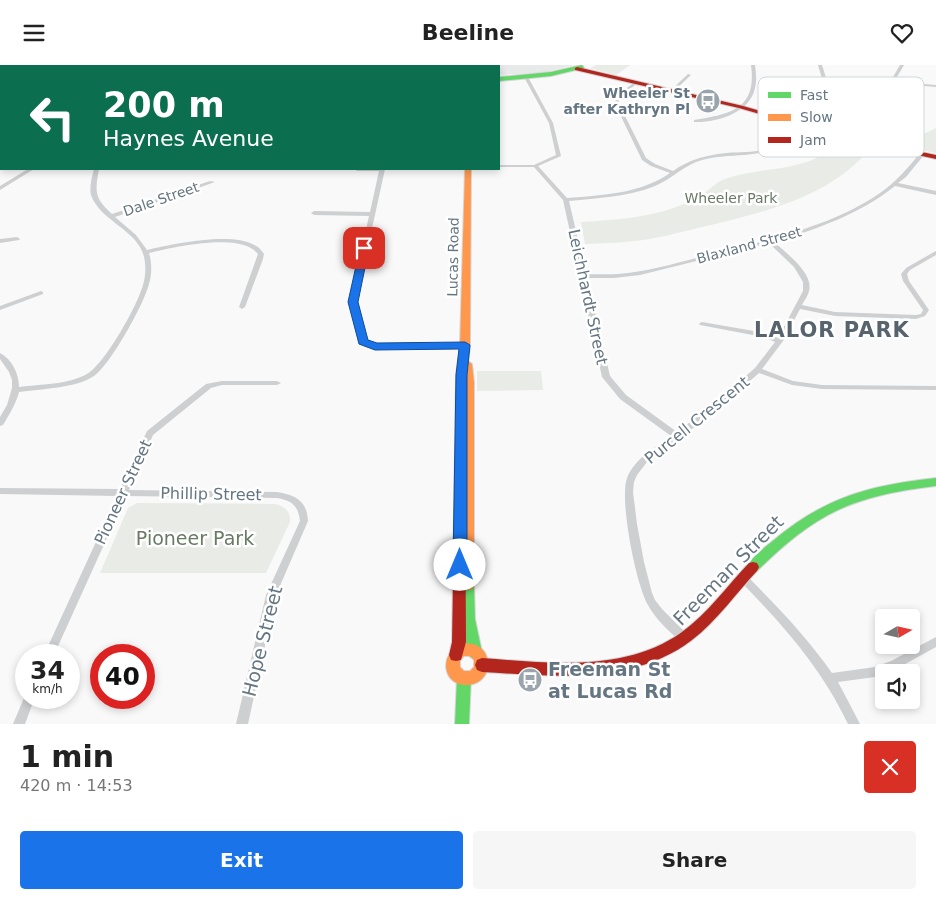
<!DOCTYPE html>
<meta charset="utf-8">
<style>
body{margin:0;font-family:"DejaVu Sans",sans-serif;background:#f6f6f6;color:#222;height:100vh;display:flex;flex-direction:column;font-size:19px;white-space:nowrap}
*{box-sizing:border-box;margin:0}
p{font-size:16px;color:#767676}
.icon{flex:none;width:28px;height:28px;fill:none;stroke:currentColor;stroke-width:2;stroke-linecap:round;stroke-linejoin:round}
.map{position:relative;height:659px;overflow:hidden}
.panel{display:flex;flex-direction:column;background:#fff;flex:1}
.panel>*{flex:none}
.guide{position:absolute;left:0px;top:0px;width:500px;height:105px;box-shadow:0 2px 8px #0003;background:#0b6e4f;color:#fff;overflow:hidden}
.needle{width:32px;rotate:81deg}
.controls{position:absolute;left:875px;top:544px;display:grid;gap:10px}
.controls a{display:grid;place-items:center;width:45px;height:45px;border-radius:5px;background:#fff;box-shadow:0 2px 8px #0003;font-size:25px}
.speed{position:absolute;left:15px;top:579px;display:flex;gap:10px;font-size:25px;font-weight:700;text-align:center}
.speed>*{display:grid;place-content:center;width:65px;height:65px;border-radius:50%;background:#fff;box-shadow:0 2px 8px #0003;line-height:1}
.speed small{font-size:12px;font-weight:400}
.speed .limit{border:8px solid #d22;background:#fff;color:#111}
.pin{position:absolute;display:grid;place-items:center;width:42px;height:42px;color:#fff;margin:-21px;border-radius:10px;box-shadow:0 2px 8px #0006}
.me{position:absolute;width:55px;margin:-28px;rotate:0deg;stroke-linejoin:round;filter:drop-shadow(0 0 4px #0008)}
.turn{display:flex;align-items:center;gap:18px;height:105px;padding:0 20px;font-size:22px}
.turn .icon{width:65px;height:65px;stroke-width:2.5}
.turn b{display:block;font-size:35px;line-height:42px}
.round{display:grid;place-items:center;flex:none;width:52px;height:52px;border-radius:5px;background:#f6f6f6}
.summary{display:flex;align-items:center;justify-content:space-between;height:85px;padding:0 20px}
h1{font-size:30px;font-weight:700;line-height:38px}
.action{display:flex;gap:10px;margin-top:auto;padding:10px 20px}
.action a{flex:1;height:58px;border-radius:5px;background:#1a73e8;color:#fff;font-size:20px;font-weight:700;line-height:58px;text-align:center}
.action a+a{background:#f6f6f6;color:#222}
header{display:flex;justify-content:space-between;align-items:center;height:65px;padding:0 20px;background:#fff;font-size:22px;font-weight:700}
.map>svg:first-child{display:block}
.built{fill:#e8e9e9}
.green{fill:#e8ebe6}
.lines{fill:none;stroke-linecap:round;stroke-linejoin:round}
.fast-casing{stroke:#d5d6d7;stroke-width:2}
.slow-casing{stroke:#d5d6d7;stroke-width:2}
.jam-casing{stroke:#d5d6d7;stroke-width:2}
.street{fill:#cecfd0;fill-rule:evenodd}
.fast{fill:#63d668;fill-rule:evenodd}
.slow{fill:#ff974d;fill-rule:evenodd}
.jam{fill:#b3261e;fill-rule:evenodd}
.route{fill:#1a73e8;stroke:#114b97}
.labels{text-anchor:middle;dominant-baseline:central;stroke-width:5;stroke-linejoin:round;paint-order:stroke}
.far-poi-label{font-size:14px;font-weight:bold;fill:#657683;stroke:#fff;text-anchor:end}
.far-park-label{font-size:14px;fill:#687a64;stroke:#fff}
.far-street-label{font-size:14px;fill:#657683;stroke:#fff}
.street-label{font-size:16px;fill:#657683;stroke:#fff}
.near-park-label{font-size:19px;fill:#687a64;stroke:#fff}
.near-street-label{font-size:19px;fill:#657683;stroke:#fff}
.near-poi-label{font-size:19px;font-weight:bold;fill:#657683;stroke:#fff;text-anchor:start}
.district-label{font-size:21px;font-weight:bold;letter-spacing:1px;fill:#57646e;stroke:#fff}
.key{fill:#fff;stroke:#d1d6da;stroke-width:1}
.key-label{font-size:14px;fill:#657683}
</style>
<header><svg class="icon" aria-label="menu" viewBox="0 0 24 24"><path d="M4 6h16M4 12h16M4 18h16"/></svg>Beeline<svg class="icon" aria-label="heart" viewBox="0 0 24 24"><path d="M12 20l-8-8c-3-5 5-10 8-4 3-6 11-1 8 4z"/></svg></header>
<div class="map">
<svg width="936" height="659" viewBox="0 0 936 659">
<rect width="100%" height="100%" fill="#f9f9f9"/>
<path class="built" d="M452 0H574L542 8 499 10V1Z"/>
<path class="green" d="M596 0H630L616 10 590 3Z
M936 63V88L899 81Z
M843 75 871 82C832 133 757 149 698 163 677 168 656 174 635 176 618 178 602 178 585 179L581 157C614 155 648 153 679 141 686 138 694 135 700 131 709 126 715 117 725 114 768 100 807 109 843 75Z
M477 306H541L543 325 477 326Z
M137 438 275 439C284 441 291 446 290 457L266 508H100L128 443Z"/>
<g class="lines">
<defs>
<path id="fast" d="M582 0 584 3 551 11 499 16V12L551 7Z
M936 413V421C853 431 817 447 757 506L753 507 749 506 747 502C752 492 765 482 774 475 825 432 871 420 936 413Z
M468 515 473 516 474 520 475 554 482 587 480 592 475 593 470 592 468 587 461 554 462 520 463 516Z
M464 606 469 608 471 613 469 659H455L457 613 459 608Z"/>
<path id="slow" d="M465 104H471L470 281 468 296 472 299 474 317V520L473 524 468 525 463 524 462 520 463 391H456L455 388 456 310 460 281Z
M463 579C494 574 497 619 467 620 443 621 437 588 463 579ZM470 591 474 595V602L470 606H464L460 602V595L464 591Z"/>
<path id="jam" d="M577 2 743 41 838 68 861 72 864 75 936 90V94L862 78H855L854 77 857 75 835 71 739 43 575 5V3Z
M460 384 464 385 465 388 466 577 461 595 456 596 451 595 449 590 452 577 455 388 456 385Z
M753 497 757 498 759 502 757 506C736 528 717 556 692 575 632 621 552 611 482 607L477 605 475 600 477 595 482 593C548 598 625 608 682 567 708 548 727 521 749 498Z"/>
</defs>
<use href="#fast" class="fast-casing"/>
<use href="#slow" class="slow-casing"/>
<use href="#jam" class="jam-casing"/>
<path class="street" d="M240 0H246L247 1H242Z
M343 0H348L349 1H344Z
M442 0H446L447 1H443Z
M751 0H755C756 8 757 15 755 23 750 48 716 58 694 57V55C731 49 757 44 751 0Z
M818 0H822L833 35 889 50 903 37 893 12 900 0H904L897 12 899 17 936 20V22L900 19 907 38 892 53 860 74H858V72L886 52 829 37Z
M688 9 691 10 673 27H671V25Z
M526 11 528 12 553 58 561 91 538 101 567 133C603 130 640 129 670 108L651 101 642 95 615 39 616 31 635 17 638 18 619 32V39L646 93 655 99 673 106C690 94 707 90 727 88 741 87 756 88 769 83 782 78 794 69 805 61L809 62C791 79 769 88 744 90 730 91 716 91 702 95 684 100 672 114 655 121 628 132 598 133 569 136L586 209C600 209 614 210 628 208 655 205 682 196 709 190 765 176 833 161 880 128 896 117 908 103 920 88H924V90L906 112 898 118 936 126V130L895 121C860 149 817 164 774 177 786 188 814 208 809 226 808 231 804 236 802 240L835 247 916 250 921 249 923 245 903 216 901 209 906 203 934 187 936 186V190L910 205 907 209 909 216 929 245 925 251 916 254 835 251 800 244 783 276 762 304 793 316 822 320 936 321V325L822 324 792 320 759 308 716 346 647 397 637 410 634 417 633 427 637 459 644 497 652 528 655 535 662 544 689 571 690 574 689 577 685 579 681 577C669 566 656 555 648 540 636 520 619 434 627 413 635 393 655 383 671 371L620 334 602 312 563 135 534 102H499V100H534L556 90 549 58 524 12ZM769 178 794 202 803 217V226L778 273 765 268 702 257 700 258 699 259 700 260 763 272 775 277 755 303 710 342 677 367 626 330 610 311 587 213H614L640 210Z
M0 37H1V39H0Z
M0 59H1V62H0Z
M28 104H34L0 125V121Z
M94 104H99C95 126 94 133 112 149L210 116 215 117 115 152 136 170 147 185C173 179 233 166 256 181 259 182 262 186 264 189L263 194 245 242 242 244 239 242 258 189C255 186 253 184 249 182 224 171 175 182 149 188 152 198 152 209 149 219 144 239 111 299 94 311 77 323 40 324 19 327 16 339 9 350 3 360L0 361V352L7 340 12 323V315L9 307 0 294V288C12 294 19 309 19 322 41 319 67 320 87 309 105 299 140 237 144 216 146 207 146 195 142 186 132 163 99 154 91 130 89 122 92 112 94 104Z
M355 104H385L356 237 364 273 368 277 376 280 465 279 468 281 467 283 375 284 364 281 358 273 350 237 369 151 314 150 311 148 314 146 370 147 379 106H357Z
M17 172 20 174 19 175 0 178V174Z
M41 226 43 227V229L0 245V241Z
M222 316H277L281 318 277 320H222L211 323 153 370 129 425 277 427C296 430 307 436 308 456L276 530 248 659H236L266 530 300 456C298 440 292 436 277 433L126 431 54 590H44L117 431 0 429V423L120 424 147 366 206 319Z
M743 509 746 510C777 541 807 572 832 608L875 602 891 596 936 572V582L898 603 884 608V609L875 612 838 617 847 634 860 659H848C821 602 783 560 740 516L738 513 740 510Z
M26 628V632H35L25 659H13Z"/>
<use href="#fast" class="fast"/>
<use href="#slow" class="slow"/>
<use href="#jam" class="jam"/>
</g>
<path class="route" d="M364 180 369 183 358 237 368 275 377 278 465 277 470 280 467 310V500L465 504 460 506 455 504 453 500 456 310 459 284 375 285 359 279 348 237 360 183Z"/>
<defs>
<symbol id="bus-disc" viewBox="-11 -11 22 22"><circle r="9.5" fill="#99a4ac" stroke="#fff"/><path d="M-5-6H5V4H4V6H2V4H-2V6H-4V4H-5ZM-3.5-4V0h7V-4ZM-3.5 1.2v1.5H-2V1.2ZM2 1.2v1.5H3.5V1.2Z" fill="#fff"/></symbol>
</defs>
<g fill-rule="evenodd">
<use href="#bus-disc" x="694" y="22" width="28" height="28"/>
<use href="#bus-disc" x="516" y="601" width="28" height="28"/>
</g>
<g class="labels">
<g class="far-poi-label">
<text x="690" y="28">Wheeler St<tspan x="690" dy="16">after Kathryn Pl</tspan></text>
</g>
<g class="far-park-label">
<text x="731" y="133">Wheeler Park</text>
</g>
<g class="far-street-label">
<text transform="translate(161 134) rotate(-19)">Dale Street</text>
<text transform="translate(749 180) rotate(-15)">Blaxland Street</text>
<text transform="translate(453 192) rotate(-89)">Lucas Road</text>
</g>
<g class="street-label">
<text transform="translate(588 232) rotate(78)">Leichhardt Street</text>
<text transform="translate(697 355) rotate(-39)">Purcell Crescent</text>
<text transform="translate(123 427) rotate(-65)">Pioneer Street</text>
<text transform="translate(211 429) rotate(1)">Phillip Street</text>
</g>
<g class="near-park-label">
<text x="195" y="473">Pioneer Park</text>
</g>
<g class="near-street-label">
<text transform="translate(728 505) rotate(-45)">Freeman Street</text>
<text transform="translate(262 576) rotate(-76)">Hope Street</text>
</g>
<g class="near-poi-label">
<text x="548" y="604">Freeman St<tspan x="548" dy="22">at Lucas Rd</tspan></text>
</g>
<g class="district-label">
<text x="832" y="265">LALOR PARK</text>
</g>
</g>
<rect x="758" y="12" width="166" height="80" rx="8" class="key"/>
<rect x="768" y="27" width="23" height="6" fill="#63d668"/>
<rect x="768" y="49" width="23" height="7" fill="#ff974d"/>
<rect x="768" y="72" width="23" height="6" fill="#b3261e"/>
<g class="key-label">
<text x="800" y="35">Fast</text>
<text x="800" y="57">Slow</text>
<text x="800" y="80">Jam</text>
</g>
</svg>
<div class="controls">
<a><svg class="needle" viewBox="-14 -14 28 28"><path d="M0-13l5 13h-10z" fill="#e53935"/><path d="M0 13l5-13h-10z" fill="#767676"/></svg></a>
<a><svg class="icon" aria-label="sound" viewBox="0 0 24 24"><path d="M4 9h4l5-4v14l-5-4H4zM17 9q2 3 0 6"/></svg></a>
</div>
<div class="speed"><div>34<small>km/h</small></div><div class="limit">40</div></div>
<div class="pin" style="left:364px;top:183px;background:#d93025"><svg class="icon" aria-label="arrive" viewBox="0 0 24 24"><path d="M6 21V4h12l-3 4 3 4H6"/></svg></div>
<svg class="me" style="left:460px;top:500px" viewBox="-20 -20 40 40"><circle r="19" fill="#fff"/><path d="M0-13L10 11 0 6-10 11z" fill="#1a73e8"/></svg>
<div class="guide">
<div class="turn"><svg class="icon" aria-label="left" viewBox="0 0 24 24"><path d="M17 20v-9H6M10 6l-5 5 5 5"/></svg><div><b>200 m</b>Haynes Avenue</div></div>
</div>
</div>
<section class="panel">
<div class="summary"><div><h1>1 min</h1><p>420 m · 14:53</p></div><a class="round" style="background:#d93025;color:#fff"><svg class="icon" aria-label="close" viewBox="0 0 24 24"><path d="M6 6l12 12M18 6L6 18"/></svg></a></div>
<div class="action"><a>Exit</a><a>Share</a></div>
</section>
